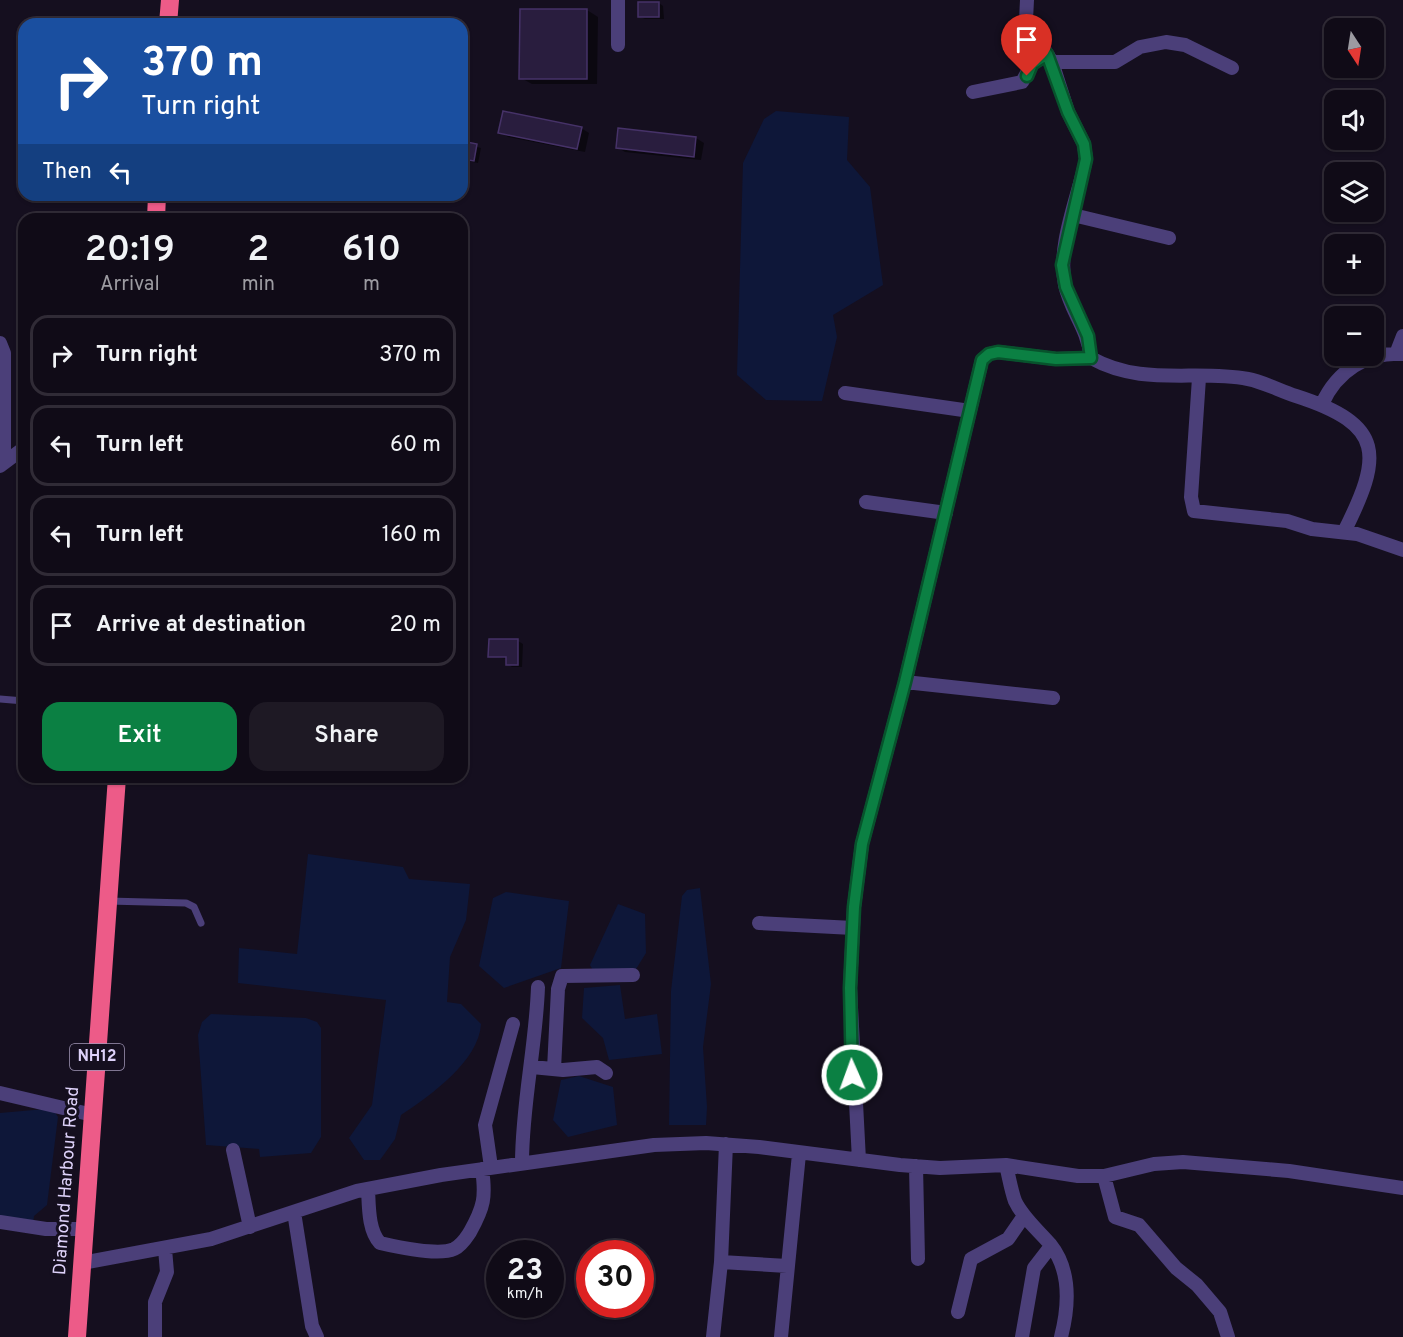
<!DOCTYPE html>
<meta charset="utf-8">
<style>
body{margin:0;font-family:Overpass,sans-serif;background:#1e1924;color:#f1f3f6;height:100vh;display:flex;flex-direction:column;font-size:22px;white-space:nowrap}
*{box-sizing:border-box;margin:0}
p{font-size:20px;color:#9c9ba1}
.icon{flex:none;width:33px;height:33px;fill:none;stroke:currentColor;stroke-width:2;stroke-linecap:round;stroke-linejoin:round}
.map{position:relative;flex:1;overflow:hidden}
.side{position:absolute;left:18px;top:213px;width:450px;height:570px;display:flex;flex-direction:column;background:#100b17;border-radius:18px;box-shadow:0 2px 4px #0004,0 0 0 2px #302b36}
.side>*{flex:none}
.hud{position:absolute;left:18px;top:18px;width:450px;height:183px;border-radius:18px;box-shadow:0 2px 4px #0004,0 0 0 2px #302b36;background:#1a4fa0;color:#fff;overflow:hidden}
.needle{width:39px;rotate:168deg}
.fabs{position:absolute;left:1324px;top:18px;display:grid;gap:12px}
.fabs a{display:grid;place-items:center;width:60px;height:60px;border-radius:12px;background:#100b17;box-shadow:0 2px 4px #0004,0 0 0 2px #302b36;font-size:30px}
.speed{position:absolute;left:486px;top:1240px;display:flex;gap:12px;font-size:30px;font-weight:700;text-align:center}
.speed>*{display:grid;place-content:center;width:78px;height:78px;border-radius:50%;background:#100b17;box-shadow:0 2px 4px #0004,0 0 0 2px #302b36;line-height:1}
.speed small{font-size:15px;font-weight:400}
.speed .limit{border:9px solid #d22;background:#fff;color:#111}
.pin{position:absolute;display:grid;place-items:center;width:51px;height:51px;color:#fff;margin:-62px -26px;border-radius:50% 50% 50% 0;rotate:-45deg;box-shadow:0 0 6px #0007}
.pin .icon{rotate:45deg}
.me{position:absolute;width:66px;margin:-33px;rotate:358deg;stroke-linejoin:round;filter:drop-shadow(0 0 4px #0008)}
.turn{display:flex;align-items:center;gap:21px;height:126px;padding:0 24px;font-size:27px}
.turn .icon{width:78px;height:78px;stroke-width:2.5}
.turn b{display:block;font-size:42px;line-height:51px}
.then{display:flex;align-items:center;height:57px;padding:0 24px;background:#0003;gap:12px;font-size:22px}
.eta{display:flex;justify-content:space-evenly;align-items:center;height:102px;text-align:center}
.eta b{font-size:36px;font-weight:600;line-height:42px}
.cta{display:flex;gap:12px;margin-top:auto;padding:12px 24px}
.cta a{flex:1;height:69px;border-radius:18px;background:#0b8043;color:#fff;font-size:24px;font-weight:600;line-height:69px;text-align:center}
.cta a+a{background:#1e1924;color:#f1f3f6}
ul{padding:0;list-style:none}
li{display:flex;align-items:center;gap:18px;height:81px;margin:0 12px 9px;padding:0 12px;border:3px solid #302b36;border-radius:18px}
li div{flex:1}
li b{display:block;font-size:22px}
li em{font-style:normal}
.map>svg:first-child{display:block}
.water{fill:#0e1739}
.shadow{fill:#0007}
.building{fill:#291d3e;stroke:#463268;stroke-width:1.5}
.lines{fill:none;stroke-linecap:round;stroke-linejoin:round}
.lane{stroke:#4b3f79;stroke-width:7}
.street{stroke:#4b3f79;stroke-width:14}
.highway{stroke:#ed5b88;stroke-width:18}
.route-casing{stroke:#07532c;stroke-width:15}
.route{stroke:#0b8043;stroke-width:10}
.labels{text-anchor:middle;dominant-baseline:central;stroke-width:6;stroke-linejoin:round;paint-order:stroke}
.shield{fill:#150f1f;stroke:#a298b8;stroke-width:1.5}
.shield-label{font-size:16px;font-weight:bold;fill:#ded2fa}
.street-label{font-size:18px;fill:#ded2fa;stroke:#150f1f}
</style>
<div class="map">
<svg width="1403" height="1337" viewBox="0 0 1403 1337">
<rect width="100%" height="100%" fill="#150f1f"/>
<path class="water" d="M776 111 849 117 847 160 870 187 883 285 833 315 837 337 822 401 766 400 737 375 743 163 764 119Z
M308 854 403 867 409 879 470 884 466 920 450 957 447 1002 461 1004 481 1024C479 1061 430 1096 401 1115L395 1139 380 1160H364L349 1138 372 1105 386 1000 238 983 239 948 297 954Z
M700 888 711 984 703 1047 707 1107 706 1125H669L671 991 682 896 687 890Z
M506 892 569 901 561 968 504 988 479 966 493 898Z
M618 904 645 914 646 953 633 974 596 976 590 965Z
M620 985 625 1019 657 1014 662 1054 609 1060 603 1038 582 1018 584 988Z
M211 1014 306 1018 317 1022 321 1028V1137L311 1153 260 1157 259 1149 206 1145 198 1035 202 1022Z
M579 1076 613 1087 617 1125 568 1137 553 1120 561 1080Z
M45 1109 54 1111 58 1117 47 1205 34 1216 33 1225 0 1217V1113Z"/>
<path class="shadow" d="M659 3 663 6 664 19H645L640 17Z
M587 10 598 17 597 84H532L521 78Z
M581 128 589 133 585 152 508 137 500 132Z
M696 138 704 143 701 160 625 152 617 147Z
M462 143 481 148 478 163 462 160Z
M490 640 518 641 523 644 522 667H512L508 664V659L490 656Z"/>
<path class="building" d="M638 2H659V17H638Z
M520 9H587V79H519Z
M503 111 582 127 577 149 498 133Z
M618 128 696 137 694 157 616 148Z
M462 141 477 144 474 161 462 159Z
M489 639H518V665H506V657H488Z"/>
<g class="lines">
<path class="lane" d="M0 699 24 701
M108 901 186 903 194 907 201 923"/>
<path class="street" d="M1027 0 1026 20 1052 62 1068 112 1084 144 1086 159C1078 199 1057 244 1065 285 1071 313 1087 326 1091 358 1143 387 1194 369 1248 379 1264 382 1280 391 1296 396 1386 425 1382 456 1344 532
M618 45V0
M1052 62H1115L1140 47 1166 42 1185 45 1232 68
M973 92 1022 82 1032 64 1047 54
M1073 215 1169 238
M0 343 4 353V463
M1396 354 1403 336
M1199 378 1191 497 1194 511 1287 521 1312 529 1357 534 1403 550
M845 393 970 411
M1322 404C1337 371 1366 352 1403 354
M0 466 24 448
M866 502 946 513
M905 682 1053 698
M759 923 853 928
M532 1067 563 1070 597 1067 606 1073
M554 1069 558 989 562 976 633 975
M0 1093 93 1115
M233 1150 250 1227
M859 1160 850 988 854 907 862 844 905 682 982 360 989 354 998 352 1056 359 1091 358
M522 1163C522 1104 536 1046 538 987
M1006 1165C1009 1177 1011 1190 1015 1201 1023 1218 1038 1230 1050 1244 1071 1270 1069 1306 1061 1337
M916 1166 918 1259
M491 1167 485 1125 513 1024
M1104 1176 1115 1217 1139 1225 1176 1268 1197 1285 1220 1312 1228 1337
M368 1189C369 1206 368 1230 380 1243 397 1247 439 1256 454 1249 462 1245 466 1238 470 1232 484 1207 486 1197 482 1169
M294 1212 312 1326 317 1337
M0 1222 46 1229H85
M721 1262 787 1266
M82 1263 211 1239 357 1191 441 1175 654 1145 706 1143 759 1147 900 1165 940 1168 1006 1165 1078 1176H1104L1154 1164 1183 1162 1289 1171 1403 1188
M958 1312 971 1259 1008 1239 1024 1216
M155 1337V1302L167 1272 165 1249
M713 1337 721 1262 726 1144
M781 1337 799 1154
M1022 1337 1034 1268 1051 1246"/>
<path class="highway" d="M168 24 170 0
M156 219 157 195
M77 1337 117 777"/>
</g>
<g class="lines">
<defs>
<path id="route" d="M852 1075 850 988 854 907 862 844 905 682 982 360 989 354 998 352 1056 359 1091 358 1088 336 1066 287 1062 265 1086 159 1084 144 1068 112 1047 54 1032 64 1027 76"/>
</defs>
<use href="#route" class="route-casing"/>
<use href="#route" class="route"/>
</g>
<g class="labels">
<rect class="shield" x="70" y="1044" width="54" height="26" rx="4.5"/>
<g class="shield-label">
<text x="97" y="1057">NH12</text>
</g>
<g class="street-label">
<text transform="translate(67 1181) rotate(-86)">Diamond Harbour Road</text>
</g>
</g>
</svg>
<div class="fabs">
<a><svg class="needle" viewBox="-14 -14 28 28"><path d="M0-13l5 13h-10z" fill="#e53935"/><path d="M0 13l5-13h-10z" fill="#9c9ba1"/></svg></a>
<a><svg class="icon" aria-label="sound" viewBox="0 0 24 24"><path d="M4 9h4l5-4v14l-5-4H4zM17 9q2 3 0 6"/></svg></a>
<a><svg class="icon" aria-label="layers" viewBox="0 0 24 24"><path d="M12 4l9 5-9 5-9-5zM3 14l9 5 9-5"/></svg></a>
<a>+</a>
<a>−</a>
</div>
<div class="speed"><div>23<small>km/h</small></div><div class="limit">30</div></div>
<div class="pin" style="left:1027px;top:76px;background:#d93025"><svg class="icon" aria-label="arrive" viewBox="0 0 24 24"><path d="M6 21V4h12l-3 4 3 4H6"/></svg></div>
<svg class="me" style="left:852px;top:1075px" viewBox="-20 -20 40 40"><circle r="17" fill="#0b8043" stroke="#fff" stroke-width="3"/><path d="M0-11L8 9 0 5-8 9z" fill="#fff"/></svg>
<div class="hud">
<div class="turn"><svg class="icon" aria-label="right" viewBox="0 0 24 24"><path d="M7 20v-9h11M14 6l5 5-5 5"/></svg><div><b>370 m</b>Turn right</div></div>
<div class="then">Then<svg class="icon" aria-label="left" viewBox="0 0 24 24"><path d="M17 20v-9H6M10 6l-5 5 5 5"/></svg></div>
</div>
<section class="side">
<div class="eta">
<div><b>20:19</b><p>Arrival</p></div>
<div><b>2</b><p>min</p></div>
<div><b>610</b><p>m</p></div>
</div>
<ul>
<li><svg class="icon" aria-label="right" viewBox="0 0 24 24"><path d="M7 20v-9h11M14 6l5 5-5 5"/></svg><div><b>Turn right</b></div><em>370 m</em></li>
<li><svg class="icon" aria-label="left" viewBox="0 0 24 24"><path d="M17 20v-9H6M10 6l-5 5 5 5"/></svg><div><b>Turn left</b></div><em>60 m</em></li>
<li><svg class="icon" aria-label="left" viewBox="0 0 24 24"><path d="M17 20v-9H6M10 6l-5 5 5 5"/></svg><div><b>Turn left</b></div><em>160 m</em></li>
<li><svg class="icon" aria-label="arrive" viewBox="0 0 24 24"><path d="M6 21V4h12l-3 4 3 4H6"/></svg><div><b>Arrive at destination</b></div><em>20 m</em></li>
</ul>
<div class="cta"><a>Exit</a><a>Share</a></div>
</section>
</div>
